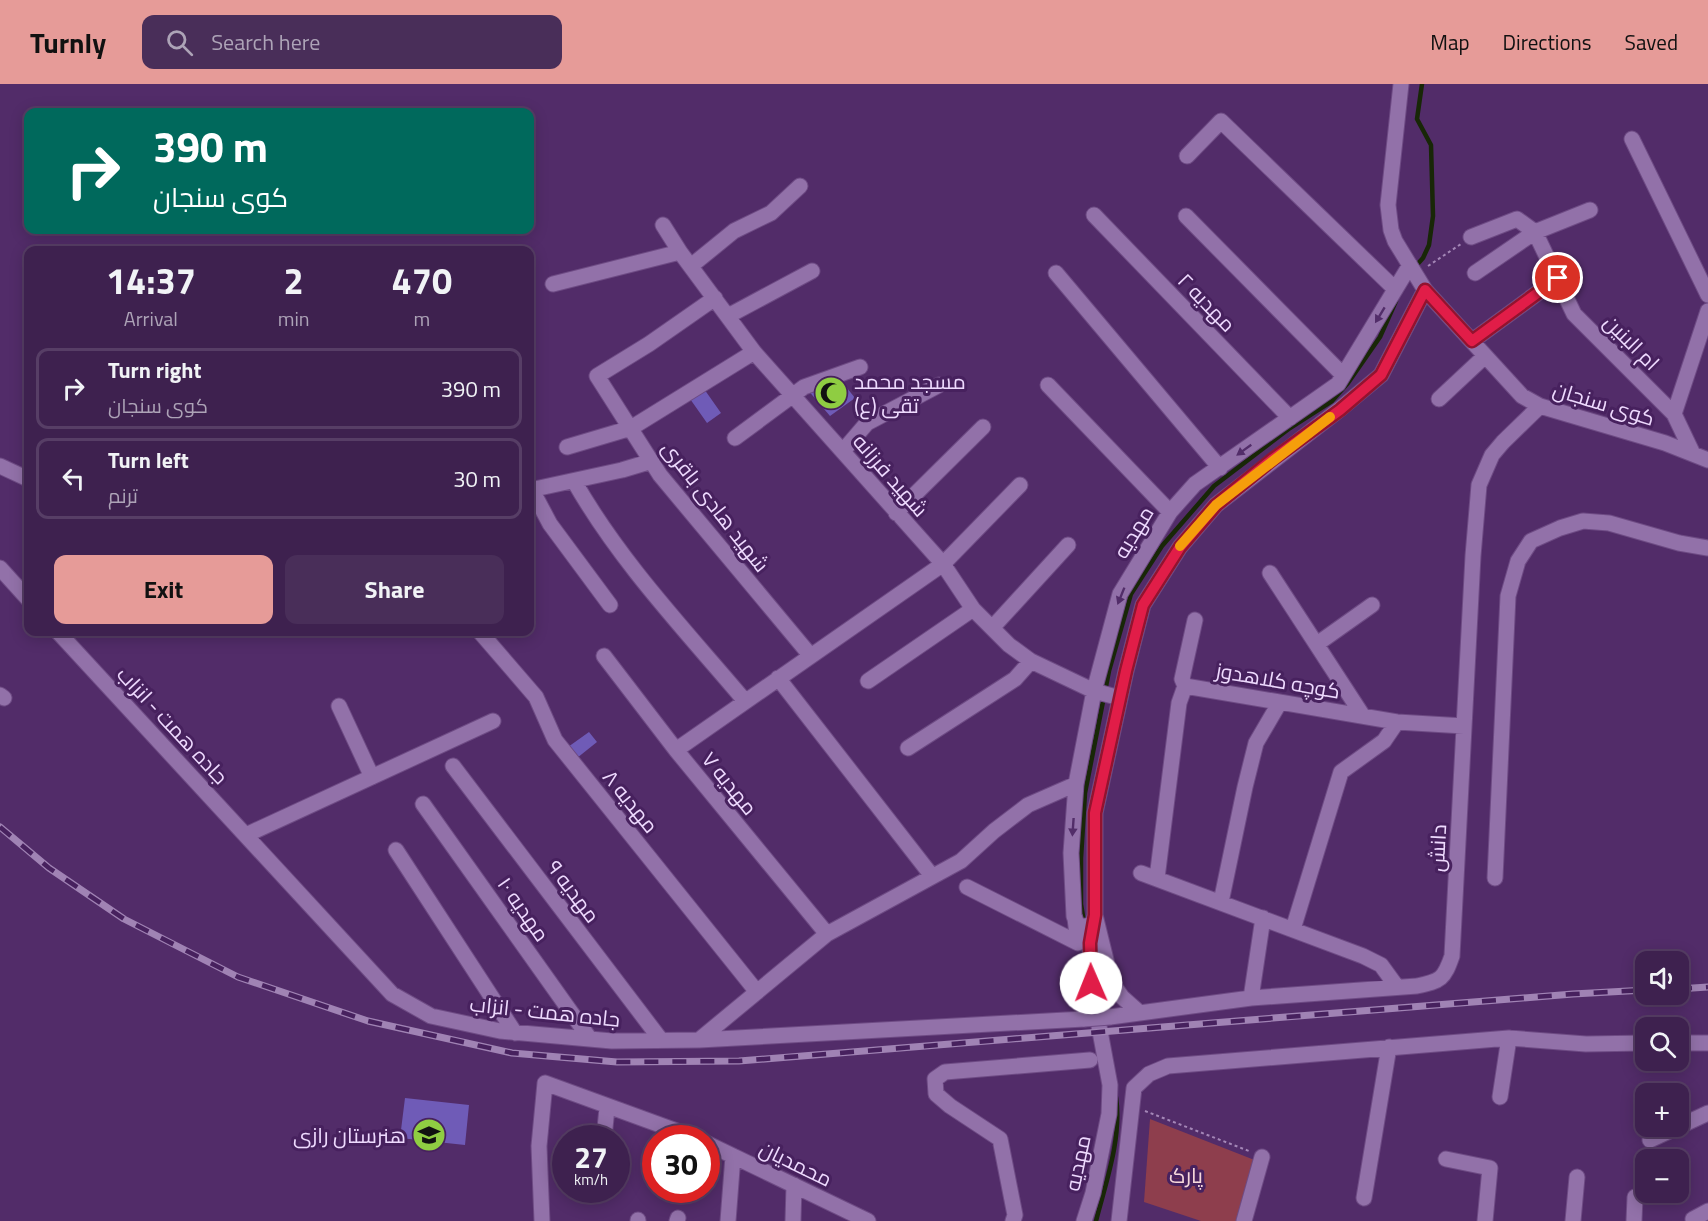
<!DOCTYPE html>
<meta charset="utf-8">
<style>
body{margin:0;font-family:"Titillium Web",Cairo,sans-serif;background:#492e59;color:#f1f3f6;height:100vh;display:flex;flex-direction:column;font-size:22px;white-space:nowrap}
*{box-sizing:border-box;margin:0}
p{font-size:20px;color:#ada3b7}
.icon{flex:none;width:33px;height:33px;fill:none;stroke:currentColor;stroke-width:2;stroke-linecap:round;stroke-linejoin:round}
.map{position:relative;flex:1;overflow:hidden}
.side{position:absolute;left:24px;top:162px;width:510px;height:390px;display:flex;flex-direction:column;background:#3e214f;border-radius:12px;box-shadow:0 3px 15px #0003,0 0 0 2px #573e66}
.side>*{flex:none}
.banner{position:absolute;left:24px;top:24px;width:510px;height:126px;border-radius:12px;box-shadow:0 3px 15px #0003,0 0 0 2px #573e66;background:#00695c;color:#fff;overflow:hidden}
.controls{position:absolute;left:1635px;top:867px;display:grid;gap:12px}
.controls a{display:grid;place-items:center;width:54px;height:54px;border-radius:12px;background:#3e214f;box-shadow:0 3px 15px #0003,0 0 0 2px #573e66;font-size:30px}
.speed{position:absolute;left:552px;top:1041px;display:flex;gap:12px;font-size:30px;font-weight:700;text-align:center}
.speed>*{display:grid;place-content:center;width:78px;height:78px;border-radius:50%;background:#3e214f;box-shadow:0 3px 15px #0003,0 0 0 2px #573e66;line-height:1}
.speed small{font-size:15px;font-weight:400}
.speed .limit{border:9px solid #d22;background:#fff;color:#111}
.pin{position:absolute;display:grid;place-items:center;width:51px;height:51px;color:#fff;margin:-26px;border:3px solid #fff;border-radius:50%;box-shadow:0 2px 6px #0007}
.me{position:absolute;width:66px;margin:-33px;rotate:359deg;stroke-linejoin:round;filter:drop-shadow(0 0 4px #0008)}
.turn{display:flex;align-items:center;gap:21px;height:126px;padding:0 30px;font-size:27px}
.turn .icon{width:78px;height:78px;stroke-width:2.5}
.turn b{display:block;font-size:42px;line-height:51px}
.eta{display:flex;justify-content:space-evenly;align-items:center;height:102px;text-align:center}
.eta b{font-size:36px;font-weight:700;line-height:42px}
.action{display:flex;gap:12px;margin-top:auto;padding:12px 30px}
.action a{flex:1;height:69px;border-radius:12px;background:#e69b98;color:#111;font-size:24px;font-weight:700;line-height:69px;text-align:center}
.action a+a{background:#492e59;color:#f1f3f6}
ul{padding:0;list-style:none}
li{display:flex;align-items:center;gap:18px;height:81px;margin:0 12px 9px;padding:0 18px;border:3px solid #573e66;border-radius:12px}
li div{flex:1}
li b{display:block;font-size:22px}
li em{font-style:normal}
header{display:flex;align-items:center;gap:36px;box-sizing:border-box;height:84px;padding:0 30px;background:#e69b98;color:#111}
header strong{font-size:28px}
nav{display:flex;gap:33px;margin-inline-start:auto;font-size:21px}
.search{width:420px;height:54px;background:#492e59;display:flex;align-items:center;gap:15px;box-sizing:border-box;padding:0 21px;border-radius:12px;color:#ada3b7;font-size:22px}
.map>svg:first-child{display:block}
.green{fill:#8e3e4d}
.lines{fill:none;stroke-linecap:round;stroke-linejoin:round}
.stream{stroke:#182707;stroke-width:4.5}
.building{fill:#6f5bb7}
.minor-casing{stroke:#6e4b84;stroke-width:17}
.path{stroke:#a487b7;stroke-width:2;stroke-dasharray:3 3;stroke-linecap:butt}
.minor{stroke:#9271a9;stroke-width:15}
.rail-casing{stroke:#a083b4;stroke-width:7}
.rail{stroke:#47215e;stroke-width:4.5;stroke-dasharray:14;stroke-linecap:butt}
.minor-bridge-casing{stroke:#6e4b84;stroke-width:17;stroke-linecap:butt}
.minor-bridge{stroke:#9271a9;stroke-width:15}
.oneway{fill:#522d69}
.route-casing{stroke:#92132f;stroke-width:15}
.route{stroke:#e11d48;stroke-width:10}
.slow{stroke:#f59e0b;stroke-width:10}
.labels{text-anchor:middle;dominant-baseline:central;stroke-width:6;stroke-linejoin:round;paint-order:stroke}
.street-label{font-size:21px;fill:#eedafe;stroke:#47215e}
.poi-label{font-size:21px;fill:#eedafe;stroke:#47215e;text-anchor:start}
.park-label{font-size:21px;fill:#f6d8db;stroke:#47215e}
</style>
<header>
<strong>Turnly</strong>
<div class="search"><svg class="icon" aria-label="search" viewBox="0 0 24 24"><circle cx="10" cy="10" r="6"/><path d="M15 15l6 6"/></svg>Search here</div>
<nav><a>Map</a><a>Directions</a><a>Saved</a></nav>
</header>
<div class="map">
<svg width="1708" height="1137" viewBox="0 0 1708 1137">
<rect width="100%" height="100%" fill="#522c69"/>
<path class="green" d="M1150 1035 1257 1077 1237 1137H1201L1144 1118Z"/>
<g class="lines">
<path class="stream" d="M1414 184 1423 174 1429 161 1433 132 1431 61 1417 35 1422 0
M1084 838 1081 820V774L1085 709 1109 587 1131 510 1162 462 1214 402 1290 344 1332 317 1348 299 1380 253 1396 217
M1096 1137C1106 1098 1122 1054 1116 1013"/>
</g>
<path class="building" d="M839 294 855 314 830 332 807 305Z
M702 302 721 329 707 339 688 312Z
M589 648 597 658 577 674 568 663Z
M405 1014 469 1021 465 1061 400 1054Z"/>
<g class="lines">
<defs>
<path id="minor" d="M1401 0 1388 121 1391 146 1395 157 1425 206 1522 312 1540 322 1665 359 1708 376
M1632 55 1708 211
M1187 72 1221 37 1395 205
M1094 131 1290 334
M1186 132 1343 291
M663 141 680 168 754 268 943 480 973 525 1009 561 1031 577 1094 607 1120 614
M1471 153 1517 135 1535 148 1574 230 1674 330
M691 182 734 147 771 129 800 102
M1056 189 1220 384
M1475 189 1535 148 1590 126
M553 200 680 168
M715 214 649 260 597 292 660 391 810 571
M728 232 812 187
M1472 257 1558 194
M1048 301 1170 428
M1439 315 1485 272
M735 354 804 303 860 283
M567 363 631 344 754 268
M843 367 867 339 939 301
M1693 370 1674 330 1708 227
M0 382 28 395
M574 397C620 478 686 547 745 617
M530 406 622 386 652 377
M532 406 550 440 610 521
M896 429 983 343
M0 484 28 515
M1270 489 1363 632
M992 544 1068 461
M58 548 392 910 431 932 500 947 612 957 699 956 1084 935
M480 548 536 613 555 656 757 908
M1317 560 1372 521
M604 572 676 666 827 850
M778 594 932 792
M868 597 973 525
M1185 602 1397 638 1464 642
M0 611 4 614
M339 622 372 693
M908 664 1015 595 1031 577
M676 666 943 480 1020 401
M453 682 661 956
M423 720 590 955
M246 751 493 637
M396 766 515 949
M1141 789 1363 872 1381 881 1397 903
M1157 794 1179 619 1185 602 1182 595 1195 536
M1495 794 1508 512 1518 477 1531 457 1560 444 1583 437 1609 439 1679 459 1708 464
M967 803 1078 859 1075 834
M1221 818 1245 703 1256 659 1280 618
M1095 831 1093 839 1085 843 1077 840 1074 832 1071 769 1076 700 1094 607 1120 510 1170 428 1195 400 1338 300 1410 181
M1293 845 1341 688 1384 657 1397 638
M1251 914 1263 834
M1140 929 1122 913 1115 903 1108 884 1095 831V729L1126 587 1143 521 1180 463 1216 421 1340 325 1381 291 1425 206
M1110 933 1251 914 1417 902C1441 897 1444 895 1452 872L1473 472 1479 401 1492 371 1503 358 1540 322
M699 956 827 850 961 777 994 747 1028 721 1076 700
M1678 959H1708
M1500 1013 1509 954
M604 1054 607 1024
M1650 1056 1708 1029
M706 1059 868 1137
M1446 1075 1490 1084 1485 1137
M1364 1114 1389 963
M1693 1135 1708 1127
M542 1137 539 1062 545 999 696 1054
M638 1137V1136
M677 1137 678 1134
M728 1137 733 1072
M793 1137 794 1101
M1013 1137 1015 1131 1000 1055 950 1022 936 1010 935 995 945 988 1090 976
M1084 1137 1093 1109 1109 1030 1110 1001 1091 899 1090 859 1093 839
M1119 1137 1134 1004 1149 990 1168 982 1509 954 1586 960 1646 959
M1244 1137 1262 1073
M1573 1137 1577 1093
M1634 1137 1635 1113"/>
</defs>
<use href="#minor" class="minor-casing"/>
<path class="path" d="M1428 182 1461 160
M1145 1027 1249 1067"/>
<use href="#minor" class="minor"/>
<defs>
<path id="rail" d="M0 743 49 784 124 835 238 893 368 937 512 969 617 978 739 977 1573 910 1646 906
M1678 905 1708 903"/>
</defs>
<use href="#rail" class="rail-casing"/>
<use href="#rail" class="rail"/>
<defs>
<path id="minor-bridge" d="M1084 935 1110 933"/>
</defs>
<use href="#minor-bridge" class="minor-bridge-casing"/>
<use href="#minor-bridge" class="minor-bridge"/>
</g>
<defs><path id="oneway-solid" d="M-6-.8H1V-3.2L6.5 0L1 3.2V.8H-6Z" transform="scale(1.5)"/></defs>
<g class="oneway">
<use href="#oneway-solid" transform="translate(1380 231) rotate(121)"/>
<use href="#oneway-solid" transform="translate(1244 366) rotate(144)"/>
<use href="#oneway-solid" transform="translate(1121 512) rotate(112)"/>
<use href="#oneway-solid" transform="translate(1073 743) rotate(94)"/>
</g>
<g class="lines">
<defs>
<path id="route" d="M1091 899 1090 859 1095 831V729L1126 587 1143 521 1180 463 1216 421 1273 375 1340 326 1381 291 1425 206 1472 257 1558 194"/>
</defs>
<use href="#route" class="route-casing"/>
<use href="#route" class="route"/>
<path class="slow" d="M1180 462 1216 421 1330 333"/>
</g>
<defs>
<symbol id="mosque-disc" viewBox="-11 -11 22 22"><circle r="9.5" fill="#8fcd42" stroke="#47215e"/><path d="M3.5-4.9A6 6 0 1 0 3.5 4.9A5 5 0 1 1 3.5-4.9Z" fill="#111"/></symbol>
<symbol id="school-disc" viewBox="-11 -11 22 22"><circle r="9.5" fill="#8fcd42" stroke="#47215e"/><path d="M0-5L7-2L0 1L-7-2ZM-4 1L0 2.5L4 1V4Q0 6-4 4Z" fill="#111"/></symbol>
</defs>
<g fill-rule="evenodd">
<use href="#mosque-disc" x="812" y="290" width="38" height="38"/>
<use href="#school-disc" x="410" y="1032" width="38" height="38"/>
</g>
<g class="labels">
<g class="street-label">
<text transform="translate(1207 218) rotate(46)">مهدیه ۲</text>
<text transform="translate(1632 258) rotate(45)">ام البنین</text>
<text transform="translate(1604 319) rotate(17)">کوی سنجان</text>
<text transform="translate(891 391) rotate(49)">شهید فرزانه</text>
<text transform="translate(716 422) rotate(52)">شهید هادی باقری</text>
<text transform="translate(1133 448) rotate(-59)">مهدیه</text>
<text transform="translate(1278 596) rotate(10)">کوچه کلاهدوز</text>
<text transform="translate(173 641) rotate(47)">جاده همت - انزاب</text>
<text transform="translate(730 699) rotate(51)">مهدیه ۷</text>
<text transform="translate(631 717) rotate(51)">مهدیه ۸</text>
<text transform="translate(1437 764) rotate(-87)">دانش</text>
<text transform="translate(574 807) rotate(53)">مهدیه ۹</text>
<text transform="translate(524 825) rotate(55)">مهدیه ۱۰</text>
<text transform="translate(545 927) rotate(6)">جاده همت - انزاب</text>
<text transform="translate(796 1079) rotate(26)">محمدیان</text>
<text transform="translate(1077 1079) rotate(-78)">مهدیه</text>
</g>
<g class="poi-label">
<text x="854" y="297">مسجد محمد<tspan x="854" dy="24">تقی (ع)</tspan></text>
<text x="406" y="1051" text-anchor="end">هنرستان رازی</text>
</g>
<g class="park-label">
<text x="1186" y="1091">پارک</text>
</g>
</g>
</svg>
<div class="controls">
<a><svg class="icon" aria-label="sound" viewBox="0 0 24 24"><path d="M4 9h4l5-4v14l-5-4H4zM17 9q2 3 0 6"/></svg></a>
<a><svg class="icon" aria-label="search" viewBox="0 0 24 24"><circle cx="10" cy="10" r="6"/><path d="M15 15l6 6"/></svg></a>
<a>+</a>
<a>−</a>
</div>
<div class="speed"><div>27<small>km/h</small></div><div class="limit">30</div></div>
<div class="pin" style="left:1558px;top:194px;background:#d93025"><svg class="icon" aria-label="arrive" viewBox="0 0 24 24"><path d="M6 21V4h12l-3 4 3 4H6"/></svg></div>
<svg class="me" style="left:1091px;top:899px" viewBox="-20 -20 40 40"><circle r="19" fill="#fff"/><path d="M0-13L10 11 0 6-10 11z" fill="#e11d48"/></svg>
<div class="banner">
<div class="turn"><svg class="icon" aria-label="right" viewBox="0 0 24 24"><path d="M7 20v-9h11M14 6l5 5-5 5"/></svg><div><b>390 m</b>کوی سنجان</div></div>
</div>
<section class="side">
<div class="eta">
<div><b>14:37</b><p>Arrival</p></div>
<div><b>2</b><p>min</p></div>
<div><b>470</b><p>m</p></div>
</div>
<ul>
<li><svg class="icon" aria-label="right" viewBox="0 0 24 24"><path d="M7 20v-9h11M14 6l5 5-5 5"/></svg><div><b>Turn right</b><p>کوی سنجان</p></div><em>390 m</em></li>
<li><svg class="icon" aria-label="left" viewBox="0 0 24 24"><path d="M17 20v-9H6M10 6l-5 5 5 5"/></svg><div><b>Turn left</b><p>ترنم</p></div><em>30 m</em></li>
</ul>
<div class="action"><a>Exit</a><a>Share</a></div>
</section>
</div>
